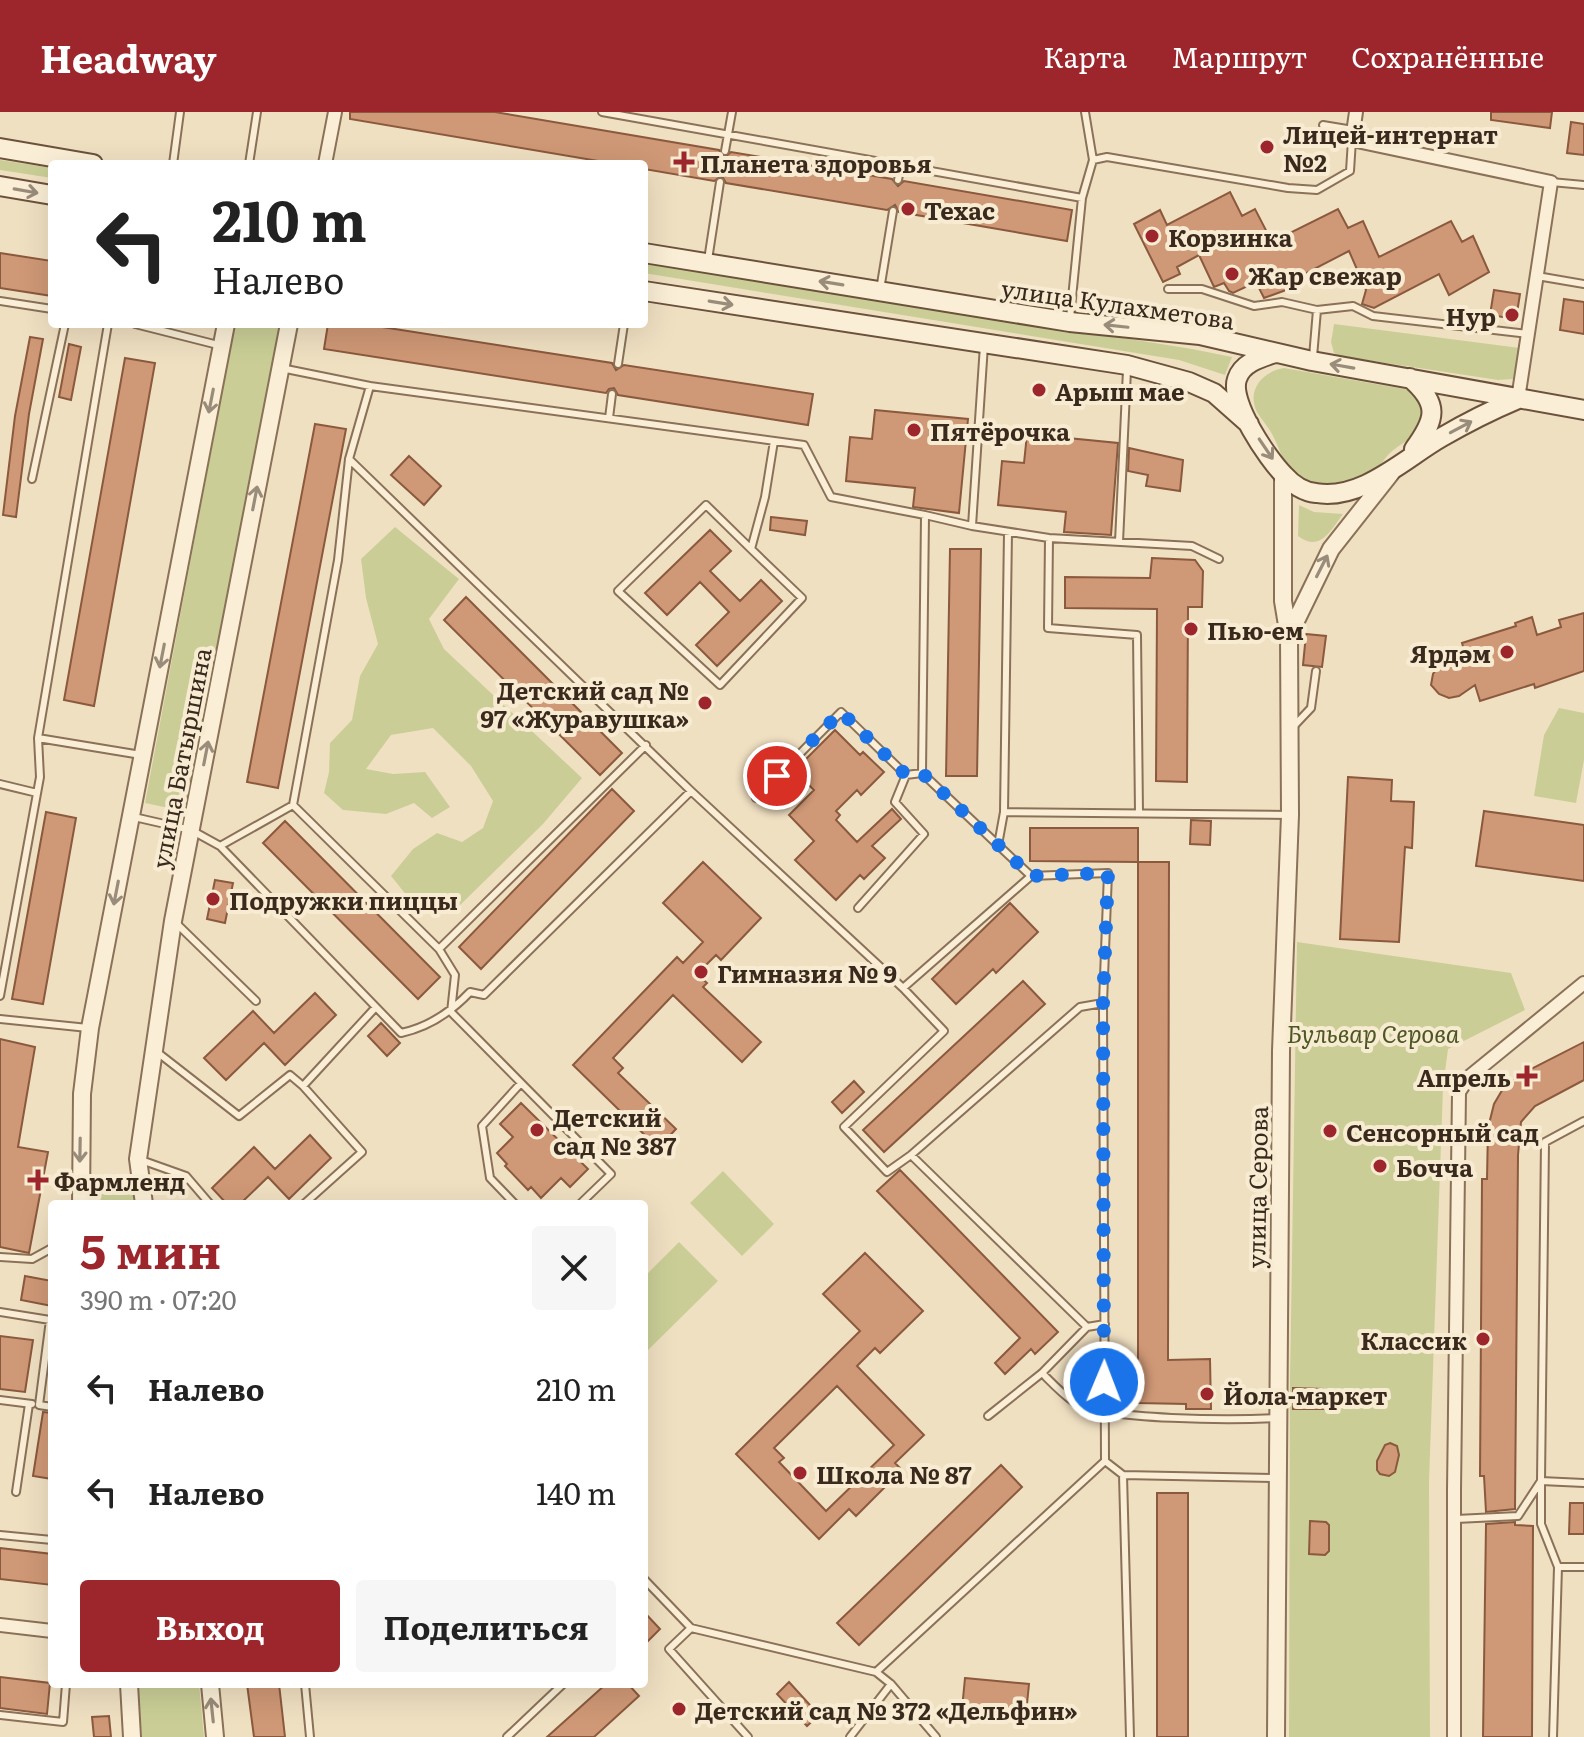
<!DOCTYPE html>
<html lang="ru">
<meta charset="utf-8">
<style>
body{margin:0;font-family:Literata,serif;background:#f6f6f6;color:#222;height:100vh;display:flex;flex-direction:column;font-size:30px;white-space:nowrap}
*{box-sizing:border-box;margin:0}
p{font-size:26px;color:#767676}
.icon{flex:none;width:44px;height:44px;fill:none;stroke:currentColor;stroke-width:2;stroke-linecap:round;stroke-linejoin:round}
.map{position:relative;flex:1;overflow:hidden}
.panel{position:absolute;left:48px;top:1088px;width:600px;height:488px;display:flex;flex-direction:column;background:#fff;border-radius:8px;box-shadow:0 8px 32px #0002}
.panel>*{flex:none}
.top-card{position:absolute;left:48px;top:48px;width:600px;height:168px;border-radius:8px;box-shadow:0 8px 32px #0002;background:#fff;color:#222;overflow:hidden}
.pin{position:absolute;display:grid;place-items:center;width:68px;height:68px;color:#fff;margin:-34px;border:4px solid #fff;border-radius:50%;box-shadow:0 2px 8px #0007}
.me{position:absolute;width:88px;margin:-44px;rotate:1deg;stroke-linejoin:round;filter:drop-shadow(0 0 6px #0008)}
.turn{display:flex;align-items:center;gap:28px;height:168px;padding:0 32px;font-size:36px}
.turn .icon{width:104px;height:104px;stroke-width:2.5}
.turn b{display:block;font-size:56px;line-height:68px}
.round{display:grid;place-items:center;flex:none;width:84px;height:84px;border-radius:8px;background:#f6f6f6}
.summary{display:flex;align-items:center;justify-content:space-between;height:136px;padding:0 32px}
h1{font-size:48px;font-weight:700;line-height:60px;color:#9c262b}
.primary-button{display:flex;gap:16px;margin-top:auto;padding:16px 32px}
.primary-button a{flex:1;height:92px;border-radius:8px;background:#9c262b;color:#fff;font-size:32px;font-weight:700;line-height:92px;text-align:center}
.primary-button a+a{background:#f6f6f6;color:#222}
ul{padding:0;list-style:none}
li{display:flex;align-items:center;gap:24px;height:104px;padding:0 32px}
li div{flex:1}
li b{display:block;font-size:30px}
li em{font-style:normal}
header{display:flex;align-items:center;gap:48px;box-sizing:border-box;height:112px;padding:0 40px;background:#9c262b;color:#fff}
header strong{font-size:38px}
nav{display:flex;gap:44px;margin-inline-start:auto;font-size:28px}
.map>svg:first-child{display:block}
.green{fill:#cace96}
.building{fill:#cf9876;stroke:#8b593d;stroke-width:2;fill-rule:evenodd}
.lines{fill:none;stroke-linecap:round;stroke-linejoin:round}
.service-casing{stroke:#8a7158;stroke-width:10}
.minor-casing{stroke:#8a7158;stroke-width:16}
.tertiary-casing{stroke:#8a7158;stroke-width:20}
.secondary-casing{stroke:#6c523c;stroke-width:22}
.service{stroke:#faeed6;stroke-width:6}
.minor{stroke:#faeed6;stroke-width:12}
.tertiary{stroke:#faeed6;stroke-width:16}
.secondary{stroke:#faeed6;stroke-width:18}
.oneway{stroke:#9a8c7a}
.route{stroke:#1a73e8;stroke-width:14;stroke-dasharray:0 25.2}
.poi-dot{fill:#9c262b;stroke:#f7ebd2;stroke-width:3}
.labels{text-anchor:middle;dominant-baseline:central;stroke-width:8;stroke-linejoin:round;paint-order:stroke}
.poi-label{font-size:24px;font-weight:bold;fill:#3a2a1d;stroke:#f7ebd2;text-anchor:start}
.street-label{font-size:24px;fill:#3a2a1d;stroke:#f7ebd2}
.park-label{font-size:24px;font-style:italic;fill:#4c5723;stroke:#f7ebd2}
</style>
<header>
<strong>Headway</strong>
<nav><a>Карта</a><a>Маршрут</a><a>Сохранённые</a></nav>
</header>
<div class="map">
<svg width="1584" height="1625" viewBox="0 0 1584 1625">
<rect width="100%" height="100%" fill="#f0e0c2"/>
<path class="green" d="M0 48 52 56V66L0 58Z
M644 149 1192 237 1232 245 1225 263 1179 248 644 161Z
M235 212H280L188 700 145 691Z
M1334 212 1520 236 1513 267 1498 268 1340 244 1334 241 1331 230Z
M1284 256 1410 278 1417 283 1426 298C1417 332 1409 323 1388 343 1385 346 1383 350 1380 353 1356 377 1308 384 1287 354 1281 345 1279 335 1274 326 1270 316 1262 309 1257 300 1246 278 1263 259 1284 256Z
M1299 393 1314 400 1343 402C1331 418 1320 441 1298 424Z
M395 415 459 467 429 507 444 537 582 666 543 712 456 797 416 795 391 764 413 737 437 721 462 730 483 716 493 689 471 654 433 616 391 623 366 657 393 662 425 660 450 695 432 706 414 691 386 702 343 698 324 681 329 660 330 631 352 608 360 564 378 532 366 486 361 447Z
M1559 596 1584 601V648L1576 691 1534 684 1544 623Z
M1297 830 1511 861 1525 898 1448 937 1443 975 1429 1370 1430 1625H1289L1290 1269Z
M723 1059 774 1112 742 1144 690 1091Z
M130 1065 134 1092H101L99 1068Z
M679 1130 718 1169 645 1241 644 1165Z
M136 1572H199L204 1625H142Z"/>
<path class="building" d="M350 0H495L719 38 725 45 731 40 892 67 898 74 904 69 1072 98 1067 129 899 100 895 93 887 98 726 71 722 64 714 69 644 57V52H616L350 7Z
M1491 0H1552L1550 16 1491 8Z
M1571 10 1584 12V43L1567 41Z
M1230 80 1242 104 1255 97 1272 130 1338 97 1348 116 1363 109 1379 145 1451 109 1462 130 1473 124 1489 160 1449 183 1439 162 1374 196 1362 192 1366 178 1349 139 1285 172 1286 178 1264 186 1256 170 1233 181 1229 179 1224 171 1214 175 1199 143 1177 155 1180 162 1163 170 1134 112 1160 98 1167 113Z
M0 141 52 149V184L0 176Z
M1494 178 1520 182 1516 207 1490 203Z
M1564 187 1584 190V222L1560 218Z
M328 212H363L612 251 616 258 624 253 813 282 808 313 618 283 614 276 609 277 606 281 324 237Z
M30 225 43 227 29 302 16 405 3 403 15 304Z
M69 232 81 235 71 288 59 285Z
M125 246 155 251 94 594 64 588Z
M875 298 968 307 959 401 913 395 915 376 846 369 850 325 872 327Z
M315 312 346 317 278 676 247 670Z
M1027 322 1118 331 1111 423 1064 420 1066 400 998 393 1002 349 1024 351Z
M1129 336 1183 348 1180 379 1146 374 1148 363 1128 359Z
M409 344 441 374 424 393 391 363Z
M771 405 807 409 805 423 770 418Z
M710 418 731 439 710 459 740 489 761 468 782 489 717 554 696 533 729 500 700 470 667 503 645 481Z
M950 437H981L977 664H946Z
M1152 446 1195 448 1203 459 1202 495H1188L1187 670 1156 669 1157 497 1065 496V465L1150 466Z
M466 485 622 641 600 663 444 508Z
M1584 501V559L1535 576 1534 572 1480 589 1475 573 1459 584 1449 586 1439 582 1431 573 1433 562 1439 553 1449 549H1467L1462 531 1516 514 1515 511 1532 505 1537 523 1561 515 1559 508Z
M1306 522 1326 524 1322 555 1303 553Z
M835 618 860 643 863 640 884 660 861 683 857 678 836 699 840 703 836 708 857 730 892 697 901 707 872 734 885 746 864 767 860 763 836 788 795 748 814 729 789 703 814 678 794 659Z
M1348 665 1392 668 1391 689 1414 690 1412 736 1405 735 1399 830 1340 827Z
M612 677 634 699 481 857 459 835Z
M1484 699 1584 713V769L1476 754Z
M46 700 76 706 43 892 12 887Z
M1191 708 1211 709 1210 733 1190 732Z
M285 709 440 865 418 887 263 731Z
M1030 716H1138V750L1030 749Z
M703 750 761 806 721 848 716 843 697 862 707 871 703 875 761 930 742 950 673 883 613 946 623 956 618 961 676 1017 658 1036 573 953 677 845 683 851 703 830 663 791Z
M1138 750H1169L1168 1248 1210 1247 1211 1297H1186V1292L1138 1291Z
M215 768 233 771 225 811 207 807Z
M1010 791 1038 820 996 861 993 857 956 892 932 867Z
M1023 869 1045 892 884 1040 863 1018Z
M315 881 336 903 285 953 264 931 226 968 204 946 253 899 274 921Z
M381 911 400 931 387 944 368 924Z
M0 927 35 935 18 1035 48 1040 29 1141 0 1135Z
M1584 930V968L1535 994 1521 1010 1518 1043 1515 1397 1486 1400 1484 1364H1480L1482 1067H1487L1488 1016 1494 992 1504 975 1527 959Z
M854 969 864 980 842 1001 832 990Z
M521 991 588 1057 570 1075 561 1066 541 1086 531 1075 528 1078 505 1054 507 1052 497 1041 513 1025 500 1012Z
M310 1023 331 1046 289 1087 268 1065 240 1092H227L212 1076 254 1035 275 1057Z
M900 1058 1058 1220 1035 1242 1031 1237 1005 1262 995 1251 1020 1226 877 1079Z
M865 1141 923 1199 880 1241 875 1236 857 1254 924 1323 895 1351 902 1358 856 1404 849 1397 819 1427 736 1342 860 1219 823 1182ZM837 1274 894 1333 826 1399 779 1350 784 1346 774 1336Z
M25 1164 52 1169V1194L21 1188Z
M0 1224 33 1228 25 1280 0 1277Z
M1293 1276 1323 1277V1297H1293Z
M43 1300 52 1301V1367L33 1364Z
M1390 1331 1397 1334 1399 1343 1395 1360 1389 1364 1380 1362 1377 1358V1349L1385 1333Z
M1001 1353 1022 1375 859 1533 837 1511Z
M1157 1381H1188V1625H1157Z
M1570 1391H1584V1422H1569Z
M1310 1409 1326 1410 1329 1413V1439L1325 1443 1309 1442Z
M1515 1410V1413L1533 1414 1532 1625H1483L1486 1412Z
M0 1436 52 1442V1473L0 1467Z
M644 1500 660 1517 644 1533Z
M0 1565 50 1571 47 1602 0 1596Z
M965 1566 1029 1572 1026 1602 962 1597Z
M789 1570 819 1603 807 1614 777 1582Z
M247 1572H279L285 1625H254Z
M606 1572H628L639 1584 594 1625H547Z
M109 1604 111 1625H94L92 1605Z"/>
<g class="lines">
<defs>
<path id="service" d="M602 0 1082 86
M1323 13 1353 18
M725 39 732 0
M1093 48 1107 45 1288 76 1317 78 1350 59 1352 28
M173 52 180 0
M249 52 257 0
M898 68 901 53
M1551 70 1584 73
M708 148 720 70
M1537 164 1584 172
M1168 177H1202L1254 194 1282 190 1317 198 1353 194 1373 204 1528 222
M880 178 893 99
M0 189 52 197
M1070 206 1082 86 1093 48 1085 0
M108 212 38 626 141 643
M135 212 218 233
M984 233 972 414 925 403 922 661 998 733
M1313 245 1317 198
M618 252 624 212
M370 274 804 333 831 385 925 403
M609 306 612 282
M349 347 691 679 903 876 1031 764 1108 761 1103 891 1105 1349 1123 1363 1278 1366
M32 367 65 212
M972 414 1049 426 1192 434 1219 447
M1049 426 1048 516 1137 523 1139 701
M1119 430 1127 258
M751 437 802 486 720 573 618 479 706 393 751 437 765 385 774 329
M1292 616 1311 596 1316 559
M0 672 37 681
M756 686 841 600 906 663
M293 693 439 837 646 633
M1004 700 1008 420
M134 705 191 718 220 734 293 693 338 448 349 347 370 274 281 256
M220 734 401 921C429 915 451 900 470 880L484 883 691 679
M1031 764 998 733 1004 700 1290 703
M858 796 924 722 895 690 906 663 922 661
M176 811 256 889
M439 837 455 863 451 900 611 1062 580 1092
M903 876 944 919 844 1015 887 1060 911 1043 1080 895 1103 891
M0 884 40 665 38 626
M0 907 88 916
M157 940 239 1004 290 963 303 974 375 896
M303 974 362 1040 304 1092
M1584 1009 1545 1030 1541 1369 1584 1371
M911 1043 1087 1215 1105 1212
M141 1048 186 1064 210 1092
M515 1092 490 1066 482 1014 521 971
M0 1145 32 1147 52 1136
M0 1200 50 1208 39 1293 52 1295
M1042 1261C1051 1270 1062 1282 1074 1290 1103 1309 1238 1308 1277 1306
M0 1288 32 1292
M988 1304 1042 1261 1087 1215
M1123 1363 1130 1625
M1541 1369V1412L1558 1455 1553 1625
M16 1380 29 1292
M1456 1407 1518 1404 1541 1369
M0 1423 52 1428
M1558 1455H1584
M644 1467 691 1516 876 1560 1105 1349
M691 1516 669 1537 748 1625
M305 1572 310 1625
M891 1572 936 1625
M0 1603 63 1610 66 1572
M507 1625 563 1572
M850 1625 891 1572 876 1560"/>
<path id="minor" d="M1356 0 1352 28 1551 70 1518 287
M325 52 335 0
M0 1513 52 1519
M1454 1625V1378L1459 980 1469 965 1584 871"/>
<path id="tertiary" d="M1289 523 1331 437 1391 361
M81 1092 82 982 90 916 226 212
M144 1092 138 1047 173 809 289 212
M129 1572 132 1625
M210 1572 215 1625
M1276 1625 1281 939 1290 703 1289 525 1283 489V363"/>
<path id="secondary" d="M0 36 93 52
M0 74 52 83
M644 141 1070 210 1200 223 1312 249 1584 298
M644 179 1127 253 1189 270 1214 281 1249 312
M1275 241C1260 246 1242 251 1237 267 1229 290 1268 347 1284 363 1292 372 1304 380 1316 381 1362 389 1405 346 1442 325 1466 311 1492 298 1518 287
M1410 266C1440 292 1436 307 1414 337"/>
</defs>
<use href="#service" class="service-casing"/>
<use href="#minor" class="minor-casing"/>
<use href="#tertiary" class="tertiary-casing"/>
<use href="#secondary" class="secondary-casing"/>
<use href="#service" class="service"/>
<use href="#minor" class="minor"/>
<use href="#tertiary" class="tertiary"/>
<use href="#secondary" class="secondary"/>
</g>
<defs><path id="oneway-shaft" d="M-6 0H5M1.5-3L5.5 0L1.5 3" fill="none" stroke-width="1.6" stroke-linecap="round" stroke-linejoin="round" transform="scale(2)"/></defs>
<g class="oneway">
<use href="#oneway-shaft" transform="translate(26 79) rotate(10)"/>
<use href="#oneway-shaft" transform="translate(831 171) rotate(-171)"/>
<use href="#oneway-shaft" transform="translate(721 191) rotate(9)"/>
<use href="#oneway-shaft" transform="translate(1116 214) rotate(-174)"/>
<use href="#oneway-shaft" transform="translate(1342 254) rotate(-170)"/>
<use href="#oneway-shaft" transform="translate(211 289) rotate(101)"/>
<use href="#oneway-shaft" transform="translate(1461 315) rotate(-28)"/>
<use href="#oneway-shaft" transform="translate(1266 337) rotate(56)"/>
<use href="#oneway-shaft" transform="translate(255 386) rotate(-79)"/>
<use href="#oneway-shaft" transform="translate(1322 454) rotate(-63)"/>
<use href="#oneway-shaft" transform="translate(162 544) rotate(101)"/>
<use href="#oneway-shaft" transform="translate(206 641) rotate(-79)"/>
<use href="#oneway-shaft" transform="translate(116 781) rotate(101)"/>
<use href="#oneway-shaft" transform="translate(80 1038) rotate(91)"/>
<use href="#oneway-shaft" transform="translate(212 1598) rotate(-96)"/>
</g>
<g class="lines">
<path class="route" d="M777 664 841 600 906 663 922 661 1031 764 1108 761 1103 891 1104 1270"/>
</g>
<g class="poi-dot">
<circle cx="1267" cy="35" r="8"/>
<path d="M680 38h8v8h8v8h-8v8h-8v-8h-8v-8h8z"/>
<circle cx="908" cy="97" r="8"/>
<circle cx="1152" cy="124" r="8"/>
<circle cx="1232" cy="162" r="8"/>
<circle cx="1512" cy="203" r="8"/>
<circle cx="1039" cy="278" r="8"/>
<circle cx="914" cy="318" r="8"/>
<circle cx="1191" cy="517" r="8"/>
<circle cx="1507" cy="540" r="8"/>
<circle cx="705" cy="591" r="8"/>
<circle cx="213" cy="787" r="8"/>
<circle cx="701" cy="860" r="8"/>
<path d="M1523 952h8v8h8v8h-8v8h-8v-8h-8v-8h8z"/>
<circle cx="537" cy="1018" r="8"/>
<circle cx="1330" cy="1019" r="8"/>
<circle cx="1380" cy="1054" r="8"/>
<path d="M34 1056h8v8h8v8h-8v8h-8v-8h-8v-8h8z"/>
<circle cx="1483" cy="1227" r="8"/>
<circle cx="1207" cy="1282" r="8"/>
<circle cx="800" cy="1361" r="8"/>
<circle cx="679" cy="1597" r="8"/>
</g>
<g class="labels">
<g class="poi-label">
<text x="1283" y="21">Лицей-интернат<tspan x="1283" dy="28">№2</tspan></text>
<text x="700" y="50">Планета здоровья</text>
<text x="924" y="97">Техас</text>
<text x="1168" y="124">Корзинка</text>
<text x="1248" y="162">Жар свежар</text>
<text x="1496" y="203" text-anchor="end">Нур</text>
<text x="1055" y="278">Арыш мае</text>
<text x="930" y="318">Пятёрочка</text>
<text x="1207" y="517">Пью-ем</text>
<text x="1491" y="540" text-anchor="end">Ярдәм</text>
<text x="689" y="577" text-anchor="end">Детский сад №<tspan x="689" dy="28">97 «Журавушка»</tspan></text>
<text x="229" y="787">Подружки пиццы</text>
<text x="717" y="860">Гимназия № 9</text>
<text x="1511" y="964" text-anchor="end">Апрель</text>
<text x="553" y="1004">Детский<tspan x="553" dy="28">сад № 387</tspan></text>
<text x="1346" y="1019">Сенсорный сад</text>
<text x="1396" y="1054">Бочча</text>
<text x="54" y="1068">Фармленд</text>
<text x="1467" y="1227" text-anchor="end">Классик</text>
<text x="1223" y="1282">Йола-маркет</text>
<text x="816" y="1361">Школа № 87</text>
<text x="695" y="1597">Детский сад № 372 «Дельфин»</text>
</g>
<g class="street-label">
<text transform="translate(1118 191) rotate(8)">улица Кулахметова</text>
<text transform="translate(180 646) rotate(-79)">улица Батыршина</text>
<text transform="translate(1256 1075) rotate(-89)">улица Серова</text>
</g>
<g class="park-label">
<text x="1373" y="920">Бульвар Серова</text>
</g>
</g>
</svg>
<div class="pin" style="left:777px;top:664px;background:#d93025"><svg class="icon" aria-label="arrive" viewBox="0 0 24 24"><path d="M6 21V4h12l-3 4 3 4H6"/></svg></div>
<svg class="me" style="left:1104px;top:1270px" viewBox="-20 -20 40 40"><circle r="17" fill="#1a73e8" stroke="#fff" stroke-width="3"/><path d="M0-11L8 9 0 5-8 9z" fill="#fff"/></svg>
<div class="top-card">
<div class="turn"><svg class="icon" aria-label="left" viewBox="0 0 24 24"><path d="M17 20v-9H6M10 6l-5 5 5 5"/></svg><div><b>210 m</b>Налево</div></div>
</div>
<section class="panel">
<div class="summary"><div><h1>5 мин</h1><p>390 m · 07:20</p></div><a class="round"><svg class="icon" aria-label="close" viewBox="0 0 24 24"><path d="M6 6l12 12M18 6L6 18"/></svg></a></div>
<ul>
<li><svg class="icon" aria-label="left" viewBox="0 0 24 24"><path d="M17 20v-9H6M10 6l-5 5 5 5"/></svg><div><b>Налево</b></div><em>210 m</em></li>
<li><svg class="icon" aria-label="left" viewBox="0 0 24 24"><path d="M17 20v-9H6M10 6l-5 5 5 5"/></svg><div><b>Налево</b></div><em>140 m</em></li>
</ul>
<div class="primary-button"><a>Выход</a><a>Поделиться</a></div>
</section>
</div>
